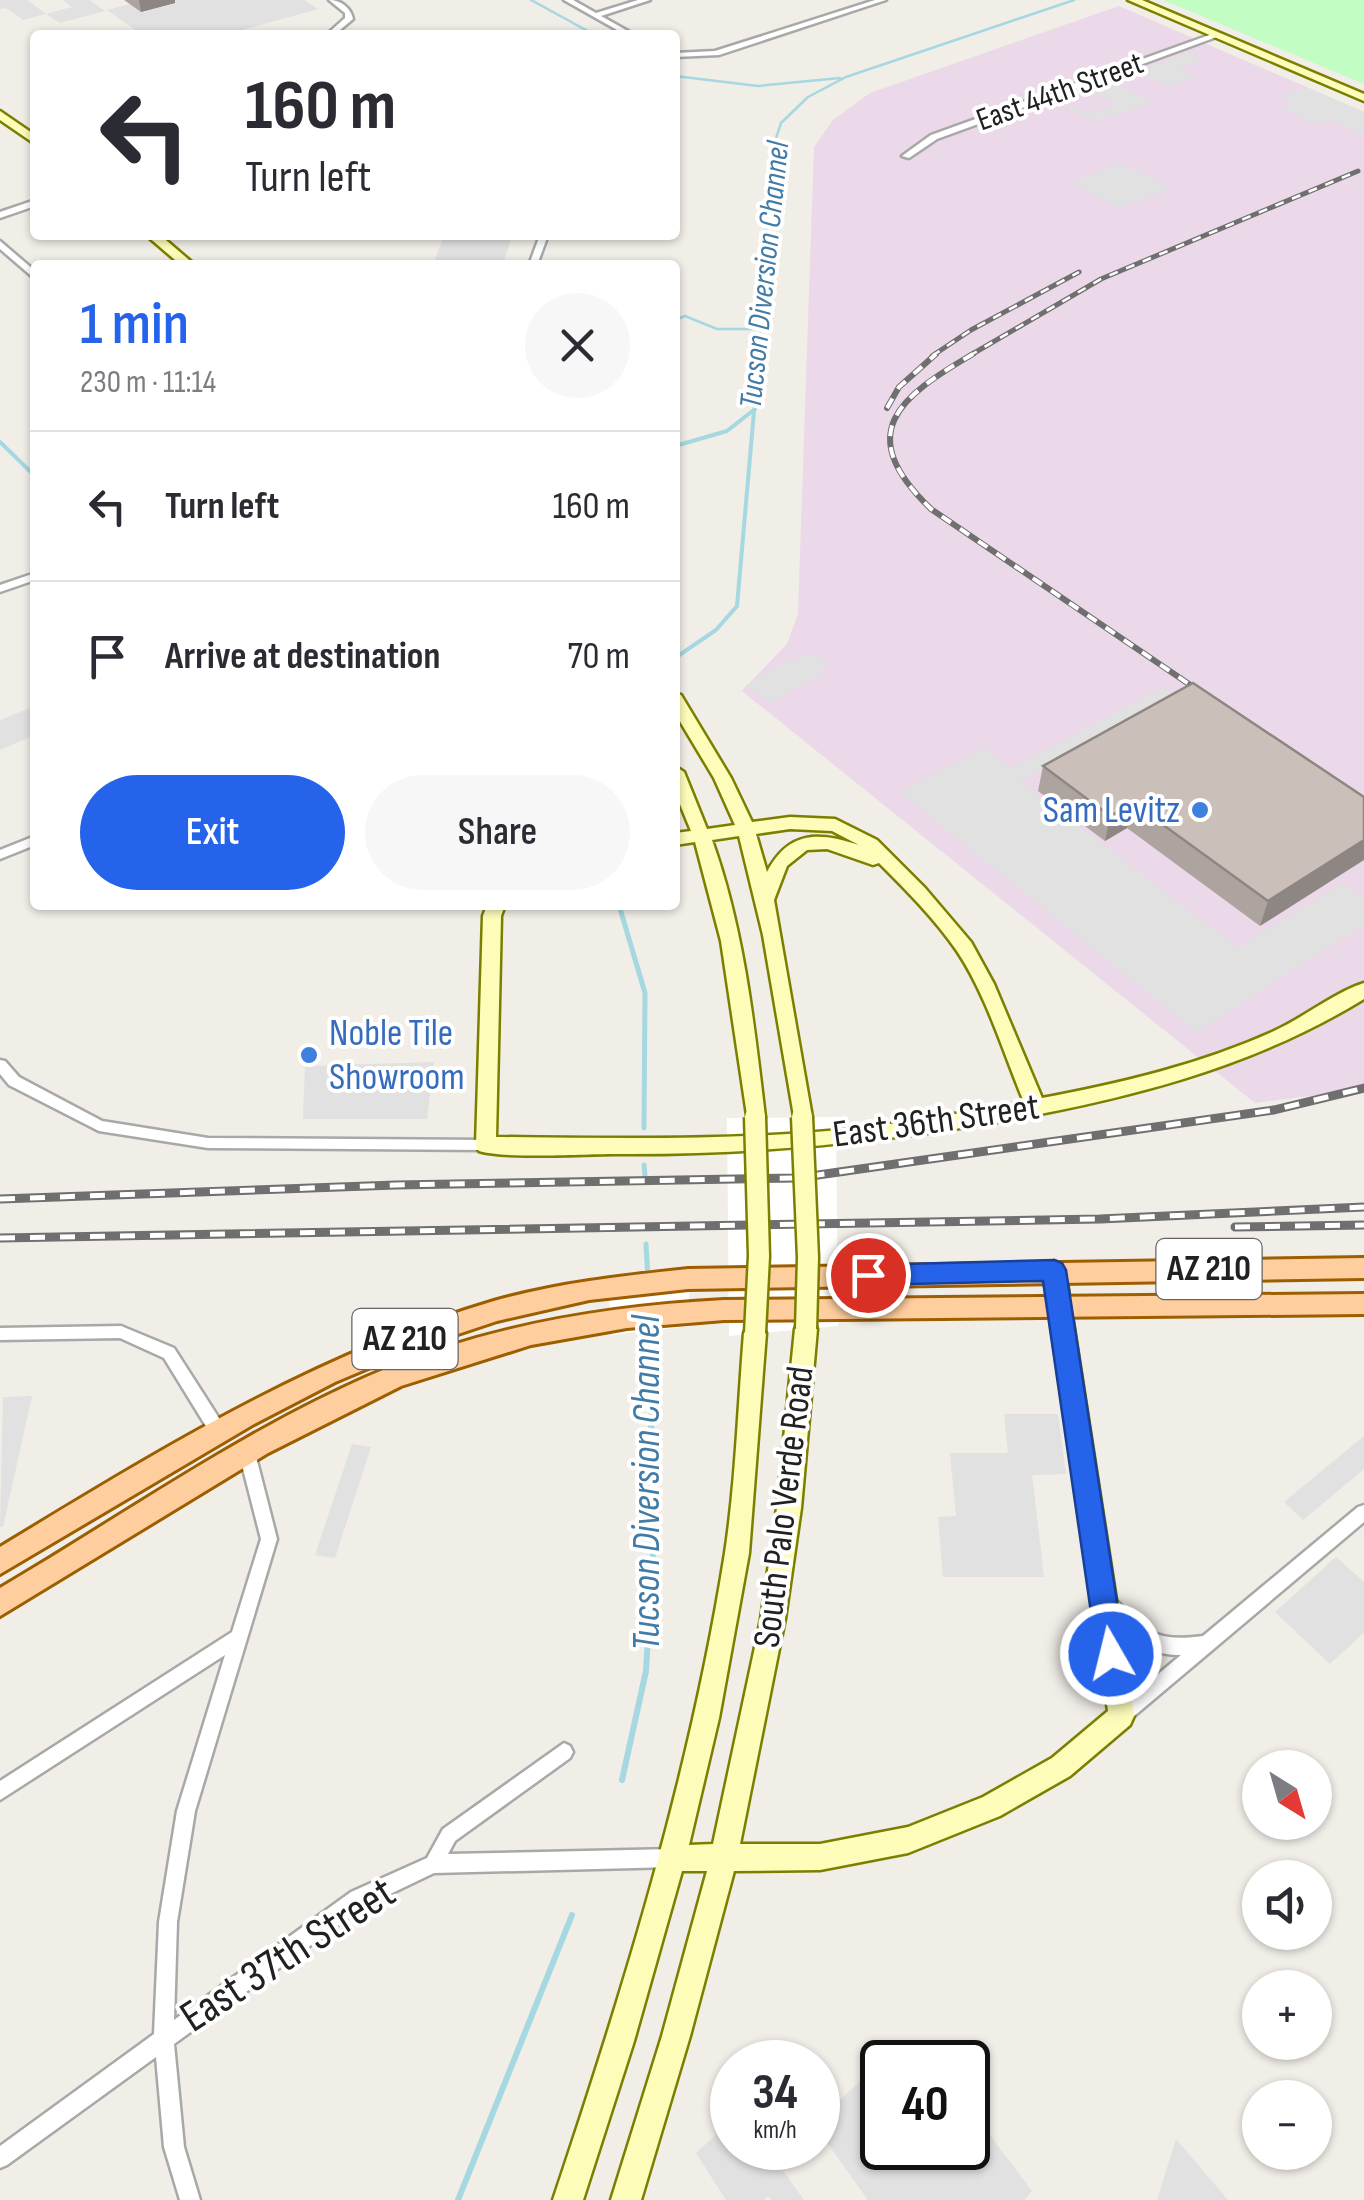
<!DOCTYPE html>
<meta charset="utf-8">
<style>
body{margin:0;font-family:"Sofia Sans Condensed",sans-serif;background:#f7f7f7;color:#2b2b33;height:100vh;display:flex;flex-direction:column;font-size:38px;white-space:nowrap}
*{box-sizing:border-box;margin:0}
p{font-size:32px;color:#7c7c81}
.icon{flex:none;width:55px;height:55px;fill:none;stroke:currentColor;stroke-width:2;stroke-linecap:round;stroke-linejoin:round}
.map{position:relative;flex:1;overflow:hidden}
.sheet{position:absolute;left:30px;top:260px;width:650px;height:650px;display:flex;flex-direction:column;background:#fff;border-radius:10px;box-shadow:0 2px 8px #0004}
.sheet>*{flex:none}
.top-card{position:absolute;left:30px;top:30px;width:650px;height:210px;border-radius:10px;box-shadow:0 2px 8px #0004;background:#fff;color:#2b2b33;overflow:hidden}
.needle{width:65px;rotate:143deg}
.fabs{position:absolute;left:1242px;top:1750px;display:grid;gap:20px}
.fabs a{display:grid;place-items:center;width:90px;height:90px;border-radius:50%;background:#fff;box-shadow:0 2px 8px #0004;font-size:50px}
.speed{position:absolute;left:710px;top:2040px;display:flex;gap:20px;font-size:50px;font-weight:700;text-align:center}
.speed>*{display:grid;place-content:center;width:130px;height:130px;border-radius:50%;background:#fff;box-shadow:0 2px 8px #0004;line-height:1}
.speed small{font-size:25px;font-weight:400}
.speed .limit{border:5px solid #111;border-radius:15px;background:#fff;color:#111}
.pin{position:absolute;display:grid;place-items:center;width:85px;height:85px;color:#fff;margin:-42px;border:5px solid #fff;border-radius:50%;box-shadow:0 2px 10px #0007}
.me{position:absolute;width:110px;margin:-55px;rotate:352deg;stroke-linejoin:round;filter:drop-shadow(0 0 8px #0008)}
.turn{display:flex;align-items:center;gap:35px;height:210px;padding:0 50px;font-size:45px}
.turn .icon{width:130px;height:130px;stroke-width:2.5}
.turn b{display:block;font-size:70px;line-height:85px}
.round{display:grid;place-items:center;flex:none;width:105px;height:105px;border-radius:52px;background:#f7f7f7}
.headline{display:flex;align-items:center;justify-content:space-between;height:170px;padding:0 50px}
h1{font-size:60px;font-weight:600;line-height:75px;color:#2563eb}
.button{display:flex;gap:20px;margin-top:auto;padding:20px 50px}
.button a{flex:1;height:115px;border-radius:60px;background:#2563eb;color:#fff;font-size:40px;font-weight:600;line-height:115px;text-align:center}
.button a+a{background:#f7f7f7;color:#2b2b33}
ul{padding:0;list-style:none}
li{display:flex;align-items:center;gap:30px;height:150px;padding:0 50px;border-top:2px solid #e1e1e2}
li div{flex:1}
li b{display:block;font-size:38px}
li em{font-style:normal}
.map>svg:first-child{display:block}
.industrial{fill:#ebd8e9}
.park{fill:#c2fdc3}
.parking{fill:#e1e1e1}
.pier{fill:#fff}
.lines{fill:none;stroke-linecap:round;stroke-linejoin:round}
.stream-far3{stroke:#a5d8e1;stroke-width:2.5}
.stream-far2{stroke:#a5d8e1;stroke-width:4}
.stream-far1{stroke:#a5d8e1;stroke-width:5}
.stream{stroke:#a5d8e1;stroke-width:6}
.street-casing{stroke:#a8a8a8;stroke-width:5}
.secondary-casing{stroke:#7b7f00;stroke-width:5}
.primary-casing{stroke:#9d5e00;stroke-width:6}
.street{fill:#fff;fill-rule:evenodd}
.secondary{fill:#fdfcb9;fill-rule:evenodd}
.primary{fill:#ffce9e;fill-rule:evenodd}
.rail-far2-casing{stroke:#6f6f6f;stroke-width:5}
.rail-far1-casing{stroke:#6f6f6f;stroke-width:6}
.rail-casing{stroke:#6f6f6f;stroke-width:9}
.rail-far2{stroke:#fff;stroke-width:2.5;stroke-dasharray:9;stroke-linecap:butt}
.rail-far1{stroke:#fff;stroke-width:4;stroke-dasharray:11;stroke-linecap:butt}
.rail{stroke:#fff;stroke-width:5;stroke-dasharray:15;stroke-linecap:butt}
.secondary-bridge-casing{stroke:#7b7f00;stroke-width:25;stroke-linecap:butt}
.secondary-bridge{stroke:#fdfcb9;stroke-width:20}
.wall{fill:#aea49f}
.shaded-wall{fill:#8d8682}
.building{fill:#cabfb9;stroke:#8d8682;stroke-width:2.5}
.route{fill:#2563eb;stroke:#184099;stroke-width:2.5}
.shop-dot{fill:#3f7fe0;stroke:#fff;stroke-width:4}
.labels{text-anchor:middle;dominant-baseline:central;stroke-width:8;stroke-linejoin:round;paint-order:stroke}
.far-street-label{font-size:32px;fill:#212121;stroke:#fff}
.far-water-label{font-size:32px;font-style:italic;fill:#417ba6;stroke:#fff}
.shield{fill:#fff;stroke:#646464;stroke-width:2.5}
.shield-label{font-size:35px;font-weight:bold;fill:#212121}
.shop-label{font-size:38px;fill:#366cbe;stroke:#fff;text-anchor:end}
.street-label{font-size:38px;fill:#212121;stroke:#fff}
.water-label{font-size:40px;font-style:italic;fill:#417ba6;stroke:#fff}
.near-street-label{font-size:45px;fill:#212121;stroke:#fff}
</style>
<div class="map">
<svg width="1364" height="2200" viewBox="0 0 1364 2200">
<rect width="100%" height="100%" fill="#f1ede7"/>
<path class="industrial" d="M1119 6 1364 112V1089L1255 1103 742 691 787 644 798 614 814 147 833 120 870 93Z"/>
<path class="park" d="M1163 0H1364V84Z"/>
<path class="parking" d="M0 0H27L46 14 72 7 63 0H89L105 11 60 23 46 14 23 20 6 8 0 9Z
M170 0H304L318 9 224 35H143L107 10 130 4 143 12 174 4Z
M1187 52 1202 59 1177 69 1196 77 1168 87 1136 72Z
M1117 85 1154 102 1094 121 1063 107 1069 105 1089 114 1116 103 1096 93Z
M1306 87 1364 112V135L1329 119 1316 124 1282 108 1293 103 1280 97Z
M1120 163 1172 188 1119 208 1070 182Z
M444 235H512L503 265H433Z
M805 654 828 660 819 675 771 703 745 686 788 660 799 663Z
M1162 688 1176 697 1020 781 1238 948 1342 883 1364 899V925L1196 1032 900 792 985 748 1011 768Z
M35 706V735L0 750V720Z
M434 1062 427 1119H303L305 1066Z
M32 1396 3 1527H0L3 1397Z
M1004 1414H1058L1066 1474 1032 1475 1044 1577H943L938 1517 956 1516 950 1453H1008Z
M1364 1436V1469L1303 1520 1284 1502Z
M352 1444 371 1447 335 1558 315 1555Z
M1336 1557 1364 1582V1633L1330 1664 1275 1612Z
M901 2044 914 2062H882V2148H968V2106L1032 2191 1024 2200H868L818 2130V2120Z
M732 2120V2148H767L804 2200H771L768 2196 764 2200H726L696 2153Z
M1176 2139 1228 2200H1157Z"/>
<path class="pier" d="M836 1117 838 1326 729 1336 727 1118Z
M687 1269 691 1326 612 1335 607 1276Z"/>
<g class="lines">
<path class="stream-far3" d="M531 0 595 35
M675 76 758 86 840 78
M675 320 685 316 717 329H759
M759 356 771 153 781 123 808 97 846 77 1074 0"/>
<path class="stream-far2" d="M0 442 35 476
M675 446 727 431 755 409
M675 658 716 630 737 606 759 354"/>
<path class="stream-far1" d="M619 905 645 993 644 1128
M644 1165 645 1176
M646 1244 648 1280
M649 1321 651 1419"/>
<path class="stream" d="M622 1780 646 1671 653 1551 651 1416
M458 2200 572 1915"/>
<defs>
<path id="street" d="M329 0C341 0 351 8 353 19L334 35H326L345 18V13Z
M564 0H573L596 13 638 0H650L601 16 635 35H626Z
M875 0H886L719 55 675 57V53L715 51Z
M1215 33 1222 35 937 139 909 158 902 156 931 135Z
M35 200V206L0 218V212Z
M540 235H548L537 265H529Z
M0 241 35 271V279L0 249Z
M35 573V580L0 592V585Z
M35 836V845L0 859V850Z
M0 1060 5 1061 19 1077 102 1121 208 1138 486 1140 491 1141 493 1145 491 1149 486 1150 208 1148 99 1131 9 1085 0 1074Z
M121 1326 174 1348 224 1426 226 1431 224 1436 218 1438 212 1436 164 1358 120 1338 0 1340V1328Z
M247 1446 253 1448 255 1453 277 1539 195 1811 177 1922 174 2020 351 1892 427 1858 443 1829 564 1743 570 1746 573 1752 570 1758 455 1841 448 1854 674 1849 680 1852 683 1858 680 1864 674 1867 434 1873 365 1906 174 2044 184 2147 200 2200H180L164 2147 156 2057 7 2165 0 2168V2146L154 2034 159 1922 177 1811 225 1655 0 1800V1781L232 1632 261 1539 239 1453 241 1448Z
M1364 1505V1522L1127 1722 1121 1725 1115 1722 1112 1716 1115 1710 1181 1655C1145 1656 1123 1633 1102 1608L1100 1602 1102 1596 1108 1594C1118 1600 1124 1609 1132 1618 1154 1639 1174 1640 1203 1636L1358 1507Z"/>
<path id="secondary" d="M1128 0H1142L1364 94V101Z
M0 111 35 135V144L0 120Z
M146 235H160L195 265H181Z
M675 694 681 695 731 778 752 822 790 817 835 819 877 840 925 888 971 942 994 984 1042 1098C1122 1083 1201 1064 1274 1031 1305 1017 1333 993 1364 983V999C1250 1069 1123 1100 992 1123 866 1144 743 1155 615 1154 582 1154 506 1159 479 1151L476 1145 483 916 487 905H505L501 916 496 1137C614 1138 732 1141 849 1129 908 1123 966 1112 1024 1102 1003 1052 987 996 957 951 935 919 907 891 879 863L873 865 827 849 807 850 787 866 774 900 812 1117 809 1122H795L763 935 739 836 712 840C744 929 754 1024 765 1117L762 1122H748L721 941 695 842 675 845V833L691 831 675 792V766L684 772 707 829 735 825 714 778 675 713ZM790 829 832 831 859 845C819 832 789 830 767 872L756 834Z
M1054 1261 1062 1264 1065 1270 1134 1716 1130 1725 1070 1776 1000 1816 908 1853 820 1870 734 1871 690 2036 641 2200H611L662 2036 707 1871H682L634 2041 583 2200H553C624 1988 690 1774 725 1553 736 1480 738 1406 744 1333L747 1326 755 1324 763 1326 766 1333 749 1553 719 1718 689 1845 713 1844 761 1619 777 1508 795 1329 798 1322 806 1320 814 1322 817 1329 801 1508 785 1619 740 1844H820L908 1827 983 1797 1052 1758 1108 1711 1043 1270 1046 1264Z"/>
<path id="primary" d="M1364 1258V1278L688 1289 589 1300 497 1321 416 1348 335 1382 254 1424 0 1574V1547C158 1451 315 1354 494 1301 557 1283 623 1276 688 1269Z
M1364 1294V1314L724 1320 627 1328 531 1345 401 1386 268 1453 0 1616V1588C126 1514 247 1427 383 1370 492 1325 607 1306 724 1300Z"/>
</defs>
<use href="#street" class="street-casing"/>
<use href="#secondary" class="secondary-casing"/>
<use href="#primary" class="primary-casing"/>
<use href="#street" class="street"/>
<use href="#secondary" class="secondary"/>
<use href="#primary" class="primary"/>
<defs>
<path id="rail-far2" d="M932 356 971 330 1079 272
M969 356 1101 279 1358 171"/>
<path id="rail-far1" d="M973 354C899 397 852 433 931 509L1211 699
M887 408 899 387 936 354"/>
<path id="rail" d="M0 1199 396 1185 797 1178 1274 1110 1364 1088
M1235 1227 1364 1225
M0 1238 1100 1219 1364 1207"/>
</defs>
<use href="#rail-far2" class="rail-far2-casing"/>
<use href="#rail-far1" class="rail-far1-casing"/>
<use href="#rail" class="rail-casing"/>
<use href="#rail-far2" class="rail-far2"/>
<use href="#rail-far1" class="rail-far1"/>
<use href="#rail" class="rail"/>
<defs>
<path id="secondary-bridge" d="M755 1117 759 1256 755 1333
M802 1117 808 1258 806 1329"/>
</defs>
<use href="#secondary-bridge" class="secondary-bridge-casing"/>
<use href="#secondary-bridge" class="secondary-bridge"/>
</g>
<path class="wall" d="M124 0H175V3L141 12Z
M1043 766 1364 797 1260 926 1127 828 1105 841 1038 791Z"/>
<path class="shaded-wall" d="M139 0H175V3L141 12Z
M1133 803 1127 828 1105 841 1110 816Z
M1364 840V860L1260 926 1268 901Z"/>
<path class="building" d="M1193 683 1364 797V840L1268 901 1133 803 1110 816 1043 766Z"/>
<path class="route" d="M1054 1260 1062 1263 1066 1270 1125 1654 1121 1664 1111 1668 1101 1664 1097 1654 1043 1281 868 1285 859 1282 855 1275 859 1268 868 1265Z"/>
<g class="shop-dot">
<circle cx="1200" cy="810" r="10"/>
<circle cx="309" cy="1055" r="10"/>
</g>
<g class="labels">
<g class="far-street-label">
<text transform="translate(1060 92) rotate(-20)">East 44th Street</text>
</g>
<g class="far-water-label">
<text transform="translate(765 275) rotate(-84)">Tucson Diversion Channel</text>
</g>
<g class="shield">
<rect x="1156.5" y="1239" width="105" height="60" rx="8"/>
<rect x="352.5" y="1309" width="105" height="60" rx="8"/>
</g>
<g class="shield-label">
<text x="1209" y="1269">AZ 210</text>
<text x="405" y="1339">AZ 210</text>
</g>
<g class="shop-label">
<text x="1180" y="810">Sam Levitz</text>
<text x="329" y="1033" text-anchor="start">Noble Tile<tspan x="329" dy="44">Showroom</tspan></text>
</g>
<g class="street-label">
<text transform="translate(936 1121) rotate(-8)">East 36th Street</text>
<text transform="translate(784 1507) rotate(-83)">South Palo Verde Road</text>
</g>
<g class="water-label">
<text transform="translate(647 1483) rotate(-90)">Tucson Diversion Channel</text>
</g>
<g class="near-street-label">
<text transform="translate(288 1955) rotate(-33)">East 37th Street</text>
</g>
</g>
</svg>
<div class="fabs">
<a><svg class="needle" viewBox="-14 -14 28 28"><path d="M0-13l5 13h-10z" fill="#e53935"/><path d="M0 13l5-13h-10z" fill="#7c7c81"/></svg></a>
<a><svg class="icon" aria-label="sound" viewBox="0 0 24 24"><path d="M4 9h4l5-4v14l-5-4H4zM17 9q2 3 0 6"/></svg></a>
<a>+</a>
<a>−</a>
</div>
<div class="speed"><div>34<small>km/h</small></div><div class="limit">40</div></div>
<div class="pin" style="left:868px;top:1275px;background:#d93025"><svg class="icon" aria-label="arrive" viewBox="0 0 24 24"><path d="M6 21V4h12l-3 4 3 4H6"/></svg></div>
<svg class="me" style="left:1111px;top:1654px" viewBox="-20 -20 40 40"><circle r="17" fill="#2563eb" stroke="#fff" stroke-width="3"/><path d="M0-11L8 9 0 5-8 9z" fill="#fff"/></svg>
<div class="top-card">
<div class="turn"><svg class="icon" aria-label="left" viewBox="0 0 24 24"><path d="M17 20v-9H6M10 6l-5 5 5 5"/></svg><div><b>160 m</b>Turn left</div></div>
</div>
<section class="sheet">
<div class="headline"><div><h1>1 min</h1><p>230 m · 11:14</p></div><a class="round"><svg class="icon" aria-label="close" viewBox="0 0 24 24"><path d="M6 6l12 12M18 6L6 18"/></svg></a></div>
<ul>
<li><svg class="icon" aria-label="left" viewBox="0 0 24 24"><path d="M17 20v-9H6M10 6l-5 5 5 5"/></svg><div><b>Turn left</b></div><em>160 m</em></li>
<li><svg class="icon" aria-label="arrive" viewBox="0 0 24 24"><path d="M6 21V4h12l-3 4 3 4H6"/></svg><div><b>Arrive at destination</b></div><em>70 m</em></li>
</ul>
<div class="button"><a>Exit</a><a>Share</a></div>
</section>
</div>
